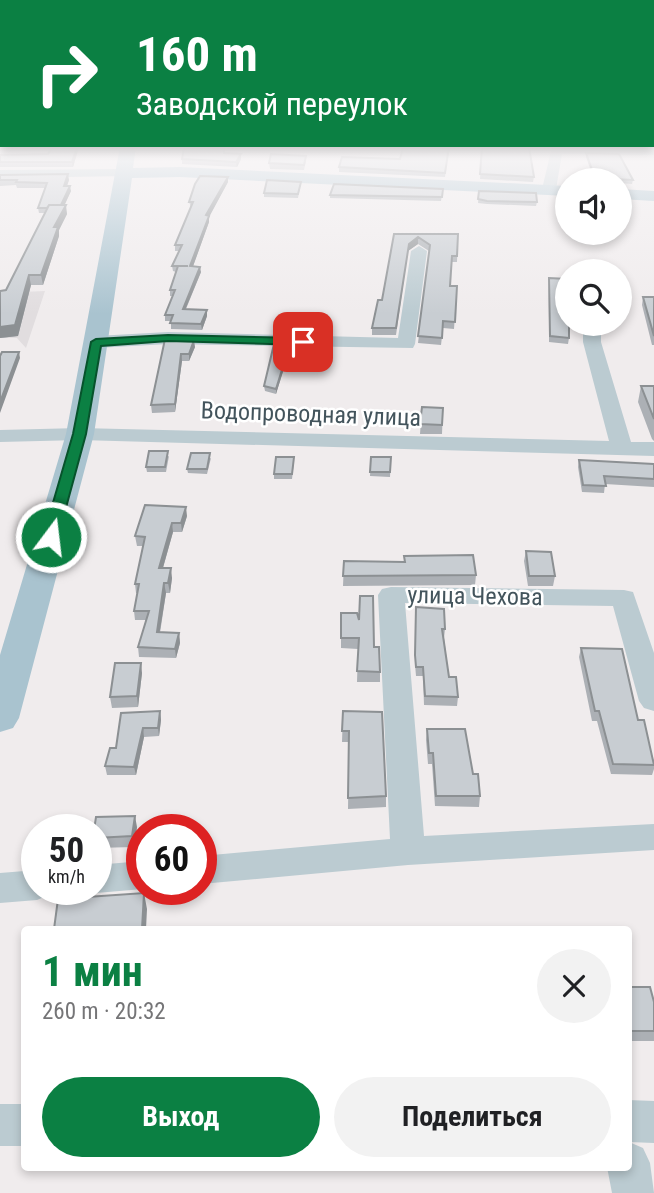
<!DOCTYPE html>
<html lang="ru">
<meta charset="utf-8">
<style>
body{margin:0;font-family:"Roboto Condensed",sans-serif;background:#f2f2f2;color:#202124;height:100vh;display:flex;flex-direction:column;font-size:26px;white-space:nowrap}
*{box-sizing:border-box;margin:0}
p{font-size:23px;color:#757577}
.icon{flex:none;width:38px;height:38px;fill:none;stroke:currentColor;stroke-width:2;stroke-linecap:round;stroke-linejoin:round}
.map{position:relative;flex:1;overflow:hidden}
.panel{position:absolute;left:21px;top:926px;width:611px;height:245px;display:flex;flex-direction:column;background:#fff;border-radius:7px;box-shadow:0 4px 10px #0003}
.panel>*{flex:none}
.banner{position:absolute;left:0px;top:0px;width:654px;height:147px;box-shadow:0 4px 10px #0003;background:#0b8043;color:#fff;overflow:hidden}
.controls{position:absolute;left:555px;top:168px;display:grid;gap:14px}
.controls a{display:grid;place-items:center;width:77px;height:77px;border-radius:50%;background:#fff;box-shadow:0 4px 10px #0003;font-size:35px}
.speed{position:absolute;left:21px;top:814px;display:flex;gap:14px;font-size:35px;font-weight:700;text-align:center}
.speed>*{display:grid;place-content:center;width:91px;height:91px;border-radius:50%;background:#fff;box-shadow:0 4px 10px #0003;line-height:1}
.speed small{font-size:18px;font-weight:400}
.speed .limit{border:10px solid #d22;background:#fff;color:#111}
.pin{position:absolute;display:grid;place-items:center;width:60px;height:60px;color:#fff;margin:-30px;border-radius:14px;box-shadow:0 4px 10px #0006}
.me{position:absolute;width:77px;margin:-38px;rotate:15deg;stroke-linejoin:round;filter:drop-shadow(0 0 5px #0008)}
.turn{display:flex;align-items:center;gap:24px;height:147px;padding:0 21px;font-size:32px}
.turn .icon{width:91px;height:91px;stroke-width:2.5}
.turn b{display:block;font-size:49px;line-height:60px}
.round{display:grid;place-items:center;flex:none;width:74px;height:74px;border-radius:37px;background:#f2f2f2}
.headline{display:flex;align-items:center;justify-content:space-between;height:119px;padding:0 21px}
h1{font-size:42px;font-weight:700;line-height:52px;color:#0b8043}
.cta{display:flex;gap:14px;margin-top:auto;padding:14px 21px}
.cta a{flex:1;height:80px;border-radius:42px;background:#0b8043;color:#fff;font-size:28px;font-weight:700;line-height:80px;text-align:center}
.cta a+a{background:#f2f2f2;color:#202124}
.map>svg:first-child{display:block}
.education{fill:#e1dddf}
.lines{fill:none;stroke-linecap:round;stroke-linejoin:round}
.minor{fill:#bbcbd1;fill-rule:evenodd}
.major{fill:#a9c3cf;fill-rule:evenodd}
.wall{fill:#acb0b5}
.shaded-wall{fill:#8c9093}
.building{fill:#c8cdd2;stroke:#8c9093;stroke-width:2}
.route{fill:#0b8043;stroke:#07532c;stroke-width:2}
.labels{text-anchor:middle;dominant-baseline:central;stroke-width:5;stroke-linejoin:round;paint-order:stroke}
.street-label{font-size:24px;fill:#43545c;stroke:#fff}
</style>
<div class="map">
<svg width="654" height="1193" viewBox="0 0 654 1193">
<rect width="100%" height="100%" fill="#f0eced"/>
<path class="education" d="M45 291 26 348 17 338H0V293Z"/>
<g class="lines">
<path class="minor" d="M552 147H654V155L562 154 556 189 549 193 542 189Z
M123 169 128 170V176L0 178V170Z
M419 246 427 251 415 344 413 348 168 344 96 348 87 342 96 336 168 332 398 338 411 251Z
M583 324H601V342L631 442H654V456L80 440 0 442V430L80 428 609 441 583 342Z
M391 587 624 590 633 592 654 653V711L644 708 639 701 613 606 405 603 424 836 654 824V850L408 865 201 884V856L390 839 378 595 382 589Z
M142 861 143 889 96 893 84 889H96V865Z
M37 870V889H52L49 895 37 900 0 903V873Z
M628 1100 654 1101V1143L629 1142 643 1148 650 1163 654 1193H612L607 1167H628Z
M0 1104H24V1146H0Z"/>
<path class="major" d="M120 147H136L133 168 180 167 567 186V196L180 177 132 178 94 434 19 718 13 728 0 732V655L66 434Z
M620 189 654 191V201L620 199Z"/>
</g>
<path class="wall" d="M52 147H79L73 167H0V155L48 154Z
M225 147V153L241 159 237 167 182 164V159Z
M449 147 445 177 339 172V167L400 159Z
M482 147H533L530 149 534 177 533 182 480 179Z
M586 153 633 180 632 184 620 183V180H594L586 157Z
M306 161 304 170 270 169 269 163Z
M0 175 69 180 67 186 71 191 64 205 67 214 59 230V236L43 285H31L18 336 0 338V291L6 290 45 213H39L38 208 45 188H17L16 185 0 186Z
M228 177V182L209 216V222L193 266 201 272 186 309 207 316 202 330 171 329V321H165V315L173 296H170V290L176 272 173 271 172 266 180 251H175V245L191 207 189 202Z
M301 182 298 198 264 197V193Z
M443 189 441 201 330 198V195Z
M479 191 537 202 536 206 487 204 478 203Z
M394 234H458L457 262H451L450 286H457L454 329 443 328 441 345 418 343 429 251 418 244 408 251 396 335H372V328L382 300Z
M549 278 569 338 568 344 549 342Z
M643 297H654V345H652L642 305Z
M297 327 295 333 278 332V328Z
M165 339 195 347 189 361H182L175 412 152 413 151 405Z
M290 349 276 394 265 391 264 386Z
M641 386H654V441L652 439 638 402Z
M422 407 443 408 442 434H420Z
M169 456 166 472H147L146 467Z
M371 457H391L390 477 370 476Z
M211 458 207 474 188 473 187 469Z
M579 460 654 464V487L605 484 604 493 582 492 578 467Z
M294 462 292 479H274V474Z
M187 516 182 532H173L163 568 172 578 170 593H166L160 633H179L180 643 176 658 139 657 138 647 146 620H135L134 611 137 593H136L135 584 143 546H137L135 536Z
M526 551 555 576 553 586H528L524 561Z
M404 556 476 575 475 585 343 586 344 561 404 562Z
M416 607 445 629 444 638 449 677 458 697 457 706 424 705 423 676H416L415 664Z
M341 613 359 620 374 647 380 672V682H357L358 649 341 648Z
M581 648 638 720 654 761V769L652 775 611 774 597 721H592L579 657Z
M142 673 138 707 112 708 110 697Z
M160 711 161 720 159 736 144 737 136 775H107L105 766 116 748Z
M343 711 386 796V807L348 809 349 742H342Z
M427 729 473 774 480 796 479 807 435 806 432 764H428L426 740Z
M137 827 134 847 96 848V830Z
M628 987 654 1002V1041H628Z"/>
<path class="shaded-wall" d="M77 147H79L73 167 72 162Z
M241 154V159L237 167 236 162Z
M68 174 69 180 65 191 64 186Z
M228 177V182L207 221 206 215Z
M70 186 71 191 61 213 60 207Z
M66 205 67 214 59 230V236L43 285 41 275 54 227Z
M209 216V222L191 272 190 266Z
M418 237V244L408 251 396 335 409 244Z
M200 267 201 272 183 315V309Z
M29 275 31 285 18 336 0 338V327Z
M207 310V316L202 330 201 324Z
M194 340 195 347 189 361V354Z
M290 344V349L276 394V389Z
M19 352 20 358 0 413V402Z
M181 354 182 361 175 412V404Z
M186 507 187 516 182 532 181 523Z
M172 523 173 532 160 578 159 568Z
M171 568 172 578 170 593 168 583Z
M164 583 166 593 158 642 157 632Z
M179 633 180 643 176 658 175 649Z
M141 663 142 673 138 707 137 696Z
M160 711 161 720 159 736 158 728Z
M143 728 144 737 136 775 134 767Z
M135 816 137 827 134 847 132 836Z
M144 893 147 909 146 929H142Z"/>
<path class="building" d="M52 147H77L72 162H0V155L48 154Z
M184 147H224V153L241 154 236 162 182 159Z
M403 147H449L445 173 339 167 342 157 400 159Z
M482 147H529L534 177 480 174Z
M586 153 619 154 633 180 595 178Z
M271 154 306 156 304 165 269 163Z
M68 174 64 186H70L61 205H49L47 208H38L47 183 16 182 17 180H0V175Z
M200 176 228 177 206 215 209 216 190 266 200 267 183 309 207 310 201 324 170 323 173 315H165L175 290H170L178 266H188H172L182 245H175L193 202H189L195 184Z
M267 180 301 182 298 194 264 193Z
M334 184 443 189 442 197 330 195Z
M479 191 536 193 537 202 487 201 478 199Z
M49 205H66L54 227H58L41 275H29L15 325 0 327V291L6 290Z
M394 234H458L457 256H452L450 286H457L455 322 443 321 442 338 418 336 430 245 418 237 409 244 396 328H372L378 300H382Z
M549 278 567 279V324H569V338L550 336Z
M643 297H654V336Z
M279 322 297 323 295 328H278Z
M165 339 194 340 189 354H181L175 404 151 405Z
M274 344H290L276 389 264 386Z
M2 352H19L0 402V356Z
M641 386H654V419Z
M422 407 443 408 442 425 420 424Z
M149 451H168L165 467H146Z
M191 453H210L207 469H187Z
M276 457H294L292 474H274Z
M371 457H391L390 472H370Z
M579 460 654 464V479L604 476 606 486 583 485Z
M145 505 186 507 181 523H172L159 568H171L168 583H164L157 632 179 633 175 649 138 647 149 611H134L139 584H135L145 537 135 536Z
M526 551 551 552 555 576H529Z
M473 555 476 575 343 576 344 561 405 562 404 556Z
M360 596H373L374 647H379L380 672 357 671 359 638H341V613H357L359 620Z
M416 607 444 609 445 629H442L449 677H456L458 697 425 696 423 667H416L415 655Z
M581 648 622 649 638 720H644L654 765 613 764 599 711H595Z
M115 663H141L137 696 110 697Z
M160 711 158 728H143L134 767 105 766 110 748H116L121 713Z
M343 711 382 712 386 796 348 798 349 731H342Z
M427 729H465L473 774H478L480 796H436L433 753H429Z
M135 816 132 836 96 838V830H94L96 817Z
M144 893 142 929H54L58 899Z
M628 987H650L654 1002V1031H629L628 1025Z"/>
<linearGradient id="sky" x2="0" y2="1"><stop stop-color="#7dcced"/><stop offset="0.47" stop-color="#f8f6f7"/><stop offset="1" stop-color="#f8f6f7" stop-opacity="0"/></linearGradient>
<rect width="654" height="314" fill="url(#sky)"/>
<path class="route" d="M168 335 303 338 308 342 303 345 168 341 101 346 86 434 58 537 51 542 45 540 43 537 73 434 91 342 96 339Z"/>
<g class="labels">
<g class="street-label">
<text transform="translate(311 414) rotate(2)">Водопроводная улица</text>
<text transform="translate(475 596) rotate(1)">улица Чехова</text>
</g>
</g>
</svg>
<div class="controls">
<a><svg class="icon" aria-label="sound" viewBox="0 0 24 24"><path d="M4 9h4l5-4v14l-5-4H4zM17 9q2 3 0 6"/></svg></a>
<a><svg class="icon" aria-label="search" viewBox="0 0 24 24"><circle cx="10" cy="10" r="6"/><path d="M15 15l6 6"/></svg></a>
</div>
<div class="speed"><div>50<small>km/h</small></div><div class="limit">60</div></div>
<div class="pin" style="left:303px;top:342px;background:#d93025"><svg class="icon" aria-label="arrive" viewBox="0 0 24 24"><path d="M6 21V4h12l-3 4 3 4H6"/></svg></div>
<svg class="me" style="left:51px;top:537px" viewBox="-20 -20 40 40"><circle r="17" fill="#0b8043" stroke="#fff" stroke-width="3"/><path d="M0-11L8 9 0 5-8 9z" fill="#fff"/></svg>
<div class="banner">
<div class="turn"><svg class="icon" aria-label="right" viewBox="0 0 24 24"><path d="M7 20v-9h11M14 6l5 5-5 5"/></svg><div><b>160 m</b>Заводской переулок</div></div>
</div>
<section class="panel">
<div class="headline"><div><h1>1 мин</h1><p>260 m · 20:32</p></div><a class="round"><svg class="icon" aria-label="close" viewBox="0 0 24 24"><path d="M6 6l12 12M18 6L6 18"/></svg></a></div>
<div class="cta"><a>Выход</a><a>Поделиться</a></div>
</section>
</div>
